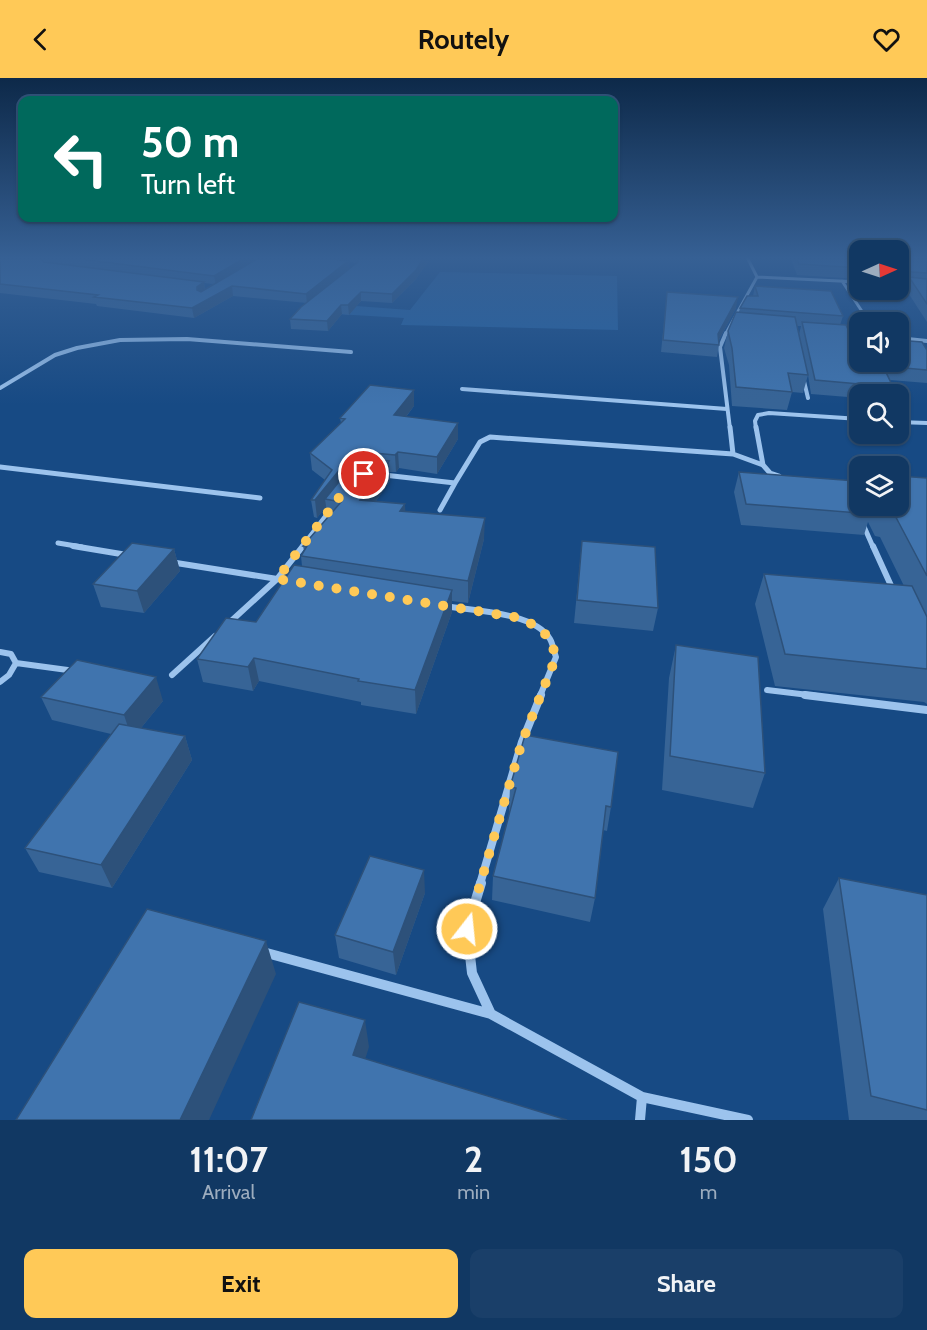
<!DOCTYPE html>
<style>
body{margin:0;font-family:Cabin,sans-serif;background:#1a3f69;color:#f1f3f6;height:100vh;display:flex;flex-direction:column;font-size:22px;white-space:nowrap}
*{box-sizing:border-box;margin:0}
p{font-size:20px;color:#9cacbe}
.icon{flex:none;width:33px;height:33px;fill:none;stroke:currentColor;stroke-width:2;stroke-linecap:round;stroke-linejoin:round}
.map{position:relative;height:1042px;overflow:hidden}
.panel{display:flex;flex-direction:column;background:#113863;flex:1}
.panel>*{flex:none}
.top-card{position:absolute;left:18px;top:18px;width:600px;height:126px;border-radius:12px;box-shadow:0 2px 4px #0004,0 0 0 2px #305278;background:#00695c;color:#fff;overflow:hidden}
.needle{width:39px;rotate:87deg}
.fabs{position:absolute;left:849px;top:162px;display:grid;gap:12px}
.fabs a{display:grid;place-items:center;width:60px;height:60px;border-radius:12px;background:#113863;box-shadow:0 2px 4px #0004,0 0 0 2px #305278;font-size:30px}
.pin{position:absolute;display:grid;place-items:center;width:51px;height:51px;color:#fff;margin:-26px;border:3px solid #fff;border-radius:50%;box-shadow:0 2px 6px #0007}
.me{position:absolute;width:66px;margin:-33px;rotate:16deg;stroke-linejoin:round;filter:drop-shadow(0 0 4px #0008)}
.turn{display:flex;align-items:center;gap:21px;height:126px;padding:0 24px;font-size:27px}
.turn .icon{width:78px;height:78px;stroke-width:2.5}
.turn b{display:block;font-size:42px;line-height:51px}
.eta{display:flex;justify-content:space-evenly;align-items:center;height:102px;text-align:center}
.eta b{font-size:36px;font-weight:700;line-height:42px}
.primary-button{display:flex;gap:12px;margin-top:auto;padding:12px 24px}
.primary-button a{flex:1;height:69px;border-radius:12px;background:#ffc957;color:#111;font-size:24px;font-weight:700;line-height:69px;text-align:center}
.primary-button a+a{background:#1a3f69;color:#f1f3f6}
header{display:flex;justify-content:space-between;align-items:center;height:78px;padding:0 24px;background:#ffc957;color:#111;font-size:27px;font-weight:700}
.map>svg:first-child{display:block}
.green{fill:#2662a1}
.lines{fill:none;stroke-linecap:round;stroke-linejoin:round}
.minor-far5{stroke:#9cc3ed;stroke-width:3}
.minor-far4{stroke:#9cc3ed;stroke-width:4}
.minor-far3{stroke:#9cc3ed;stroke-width:5}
.minor-far2{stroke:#9cc3ed;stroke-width:6}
.minor-far1{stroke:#9cc3ed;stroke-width:8}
.minor{stroke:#9cc3ed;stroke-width:10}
.wall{fill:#376496;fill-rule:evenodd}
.shaded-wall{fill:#2d517a}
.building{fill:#4074ae;stroke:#2d517a;stroke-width:1.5}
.route{stroke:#ffc957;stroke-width:10;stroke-dasharray:0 18}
</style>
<header><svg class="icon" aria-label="back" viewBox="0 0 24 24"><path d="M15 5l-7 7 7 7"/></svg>Routely<svg class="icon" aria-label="heart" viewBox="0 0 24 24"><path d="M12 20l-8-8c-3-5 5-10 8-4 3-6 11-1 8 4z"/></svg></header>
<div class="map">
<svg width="927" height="1042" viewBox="0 0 927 1042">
<rect width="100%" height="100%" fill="#174a84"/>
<path class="green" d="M440 194 617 198 618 252 401 247 404 240 319 235 329 226 410 232Z"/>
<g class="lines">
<path class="minor-far5" d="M748 181 757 199 860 204
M842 203 869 244
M898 206 927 208
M844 255 858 257
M725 257 757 199"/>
<path class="minor-far4" d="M726 255 720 269 730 351
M846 255 860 257
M898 260 927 263
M803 299 808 320
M0 310 55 277 77 270 120 262 187 261 351 274
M462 311 727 331
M898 344 927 345
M756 351 755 343 758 337 769 335 860 341"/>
<path class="minor-far3" d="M730 349 733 376
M763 387 770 395 779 398
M0 389 260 420
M384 397 455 405 480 364 490 359 733 376 763 387 756 349
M440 432 455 405
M862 444 873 469
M58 465 82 469
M302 469 332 430"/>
<path class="minor-far2" d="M73 468 127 477
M873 468 893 512
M170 484 290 503
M445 528C474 533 534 534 550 561 553 566 554 574 556 579L540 618
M229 545 277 501 303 468
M0 574 11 576 16 585 9 597 0 604
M16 585 75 593
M172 597 215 558
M767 612 817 618"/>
<path class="minor-far1" d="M805 617 927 632
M480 806 522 664 541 617"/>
<path class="minor" d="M481 805 467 851 472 895 491 936 642 1019 748 1042
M263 874 491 936
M640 1042 642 1019"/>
</g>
<path class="wall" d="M0 181H430L416 201 392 225 361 223 349 237 342 236 328 253 291 251 290 241 307 225 233 218 194 240 97 228 96 226 0 215ZM348 183H349L356 186 349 191ZM204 205 213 206 205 211Z
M791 181H860V201L797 197Z
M898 181H927V244L905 210 907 204H898Z
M755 208 843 238 840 247 851 258 927 272V305L890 302 893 309 891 316H860V320L811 316 808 297 803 315 792 314 787 332 732 328 729 287 724 270 728 253 739 234 740 230 753 218ZM797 248H801L799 256 807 292Z
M667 214 736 230 719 262V267L717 279 661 274Z
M414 328 406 339 458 361 437 396 399 390 396 394H389L390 403 376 423 405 426V434L484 461 468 525 452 523V534L416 636 361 627V624L259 603 253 613 203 604 197 581 256 544 302 488 301 478 304 473 303 468 328 439 326 428 317 440 314 439 311 422 325 402 312 392 310 375 341 345 340 340Z
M739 394 860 428H898L927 400V626L924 624 775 608 755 526 764 496 904 508 880 459 875 458 868 444 864 457 741 447 734 414Z
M582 463 658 530 653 553 574 545Z
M174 471 180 493 144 535 101 529 93 506Z
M676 567 765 695 753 730 662 712 669 600Z
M41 619 163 623 141 650 185 658 192 682 112 810 39 794 25 770 111 656 52 642Z
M510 709 611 729 607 753 603 752 595 820 590 844 492 822 493 798 510 733H509Z
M839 800 927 817V1042H849L823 831Z
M425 815 396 897 339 880 335 857Z"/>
<path class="shaded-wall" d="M243 181H258L216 207 214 198Z
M423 181H430L416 201 392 225V216Z
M348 183 349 191 307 225 306 216Z
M204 204 205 213 199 218 197 209Z
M232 208 233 218 194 240 192 230Z
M361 214V223L349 237 348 227Z
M738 219 736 230 716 267 718 256Z
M341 227 342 236 328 253 327 243Z
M414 312V328L395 353 394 337Z
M458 345V361L437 396V379Z
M363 374 364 391 325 421 326 428 317 440 315 422 350 379Z
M398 374 399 390 396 394 395 377Z
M389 383 390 403 362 443 360 422Z
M405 426 406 447 400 433Z
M485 440 484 461 468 525V503Z
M174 471 180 493 144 535 137 513Z
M452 512V534L416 636 415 612Z
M254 580 259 603 253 613 248 589Z
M156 599 163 623 132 661 124 637Z
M185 658 192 682 112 810 101 787Z
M424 792 425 815 396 897 393 874Z
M266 863 276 896 209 1042H180Z
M365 942 369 969 358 1004 353 977Z"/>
<path class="building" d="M0 181H41L44 184 204 204 197 209V212L201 214 257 181H332L348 183 306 216 232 208 192 230 94 219 98 217 0 206Z
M80 181H243L214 198Z
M358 181H423L416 192 392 216 361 214 348 227H341L327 243 290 241 301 229 358 184Z
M797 181H860V190L799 186Z
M898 181H927V195L898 193Z
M909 199 927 201V226Z
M755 208 831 213 843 238 740 230 747 218H758Z
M667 214 738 219 718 256 719 267 663 262Z
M736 234 795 239 808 297 788 295 792 314 736 309 732 270 728 253Z
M802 244 846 247 851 258 860 259V284H898V262L922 264 927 272V292L883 288 893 309 815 302Z
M370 307 414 312 394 337 458 345 437 379 398 374 395 377 363 374 350 379 315 422H311L332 392 310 375 345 341 340 340Z
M363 381 389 383 360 422 405 426 400 433 485 440 468 503 301 478 307 468H303L341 424 325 421 355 384Z
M739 394 856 403 860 410V428H867L871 436 746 426Z
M898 398 927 400V498L891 430H885L884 428H898Z
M582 463 655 469 658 530 577 522Z
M132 465 174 471 137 513 93 506Z
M294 487 452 512 415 612 358 603 359 601 254 580 248 589 197 581 226 540 256 544Z
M764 496 912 508 927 539V591L785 576Z
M676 567 758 579 765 695 670 678Z
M77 582 156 599 124 637 41 619Z
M119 646 185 658 101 787 25 770Z
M525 657 618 674 611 729 606 728 595 820 493 798 516 710 510 709Z
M370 778 424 792 393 874 335 857Z
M839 800 927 817V1032L871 1018Z
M147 831 266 863 180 1042H16Z
M299 924 365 942 353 977 567 1042H251Z"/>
<linearGradient id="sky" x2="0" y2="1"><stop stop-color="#0d2949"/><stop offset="0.55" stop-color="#366094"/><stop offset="1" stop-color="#366094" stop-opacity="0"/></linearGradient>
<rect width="927" height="327" fill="url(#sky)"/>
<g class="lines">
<path class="route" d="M364 396 354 400 277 501 514 539 537 548 550 561 556 579 522 664 467 851"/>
</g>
</svg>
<div class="fabs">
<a><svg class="needle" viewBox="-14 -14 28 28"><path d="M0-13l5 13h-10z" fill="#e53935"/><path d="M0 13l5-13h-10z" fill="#9cacbe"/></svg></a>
<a><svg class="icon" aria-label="sound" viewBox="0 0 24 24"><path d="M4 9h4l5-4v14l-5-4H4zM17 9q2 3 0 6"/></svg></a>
<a><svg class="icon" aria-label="search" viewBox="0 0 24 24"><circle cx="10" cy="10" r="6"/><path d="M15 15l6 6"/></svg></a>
<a><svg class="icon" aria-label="layers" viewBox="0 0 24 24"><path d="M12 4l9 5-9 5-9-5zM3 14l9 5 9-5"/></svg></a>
</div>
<div class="pin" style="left:364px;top:396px;background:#d93025"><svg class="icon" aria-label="arrive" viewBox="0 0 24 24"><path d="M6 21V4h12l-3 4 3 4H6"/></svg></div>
<svg class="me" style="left:467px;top:851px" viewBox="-20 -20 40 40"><circle r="17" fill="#ffc957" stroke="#fff" stroke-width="3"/><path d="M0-11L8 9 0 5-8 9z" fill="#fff"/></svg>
<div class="top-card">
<div class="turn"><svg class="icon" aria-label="left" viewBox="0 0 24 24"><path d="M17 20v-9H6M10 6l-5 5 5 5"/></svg><div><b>50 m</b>Turn left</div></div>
</div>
</div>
<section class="panel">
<div class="eta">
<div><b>11:07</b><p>Arrival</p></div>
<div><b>2</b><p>min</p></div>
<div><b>150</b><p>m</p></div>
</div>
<div class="primary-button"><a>Exit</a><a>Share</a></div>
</section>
